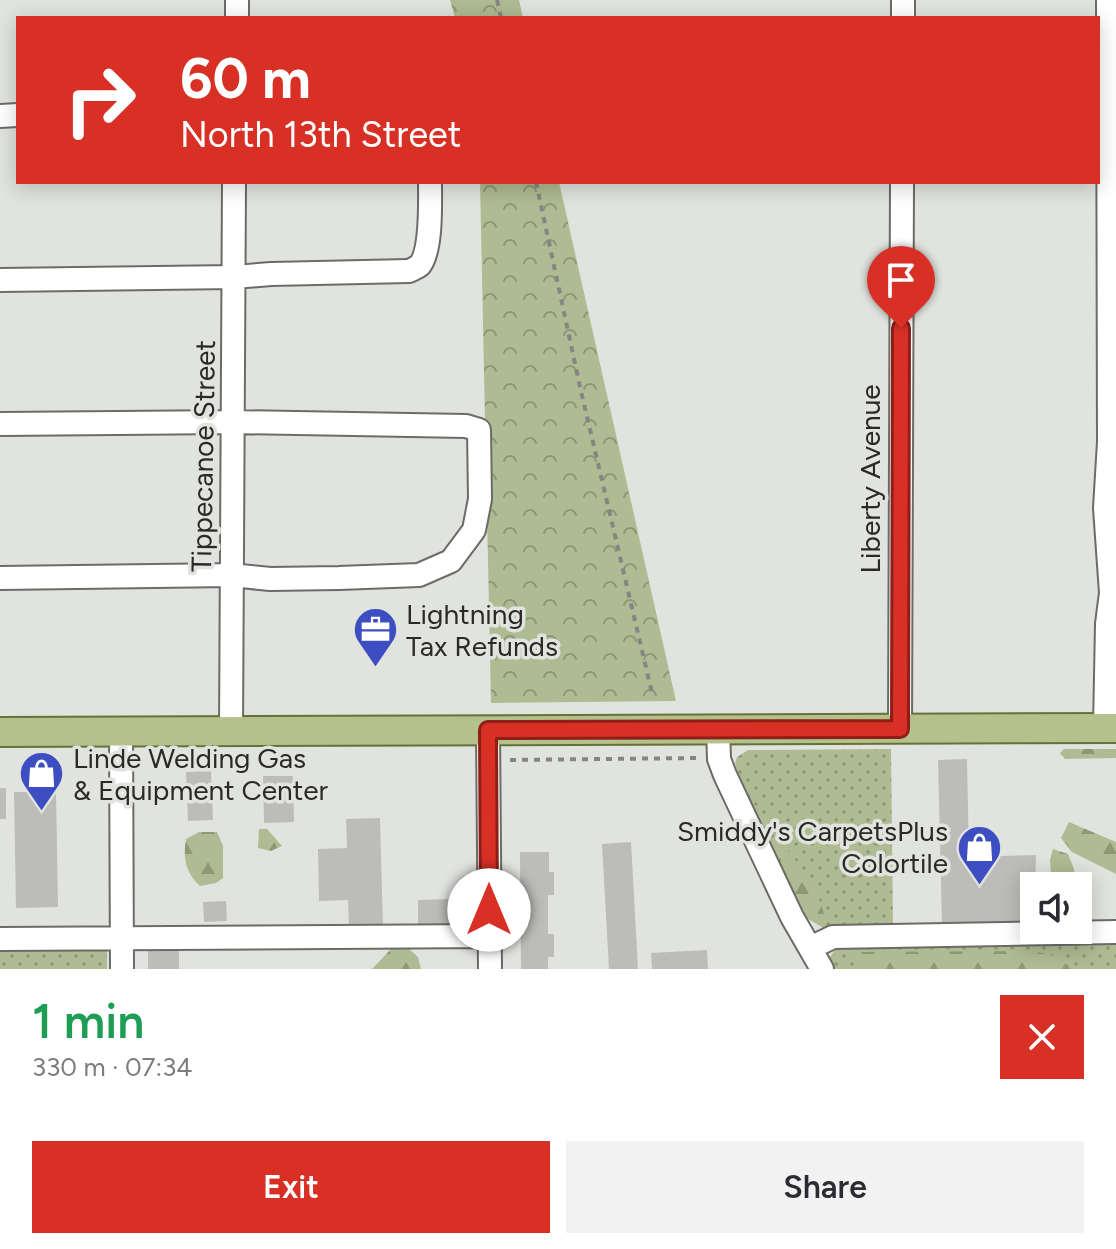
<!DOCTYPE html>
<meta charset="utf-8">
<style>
body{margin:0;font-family:Figtree,sans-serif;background:#f2f2f3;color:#2b2b33;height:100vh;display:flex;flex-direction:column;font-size:30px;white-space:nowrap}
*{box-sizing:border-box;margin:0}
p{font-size:26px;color:#7c7c81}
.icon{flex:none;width:44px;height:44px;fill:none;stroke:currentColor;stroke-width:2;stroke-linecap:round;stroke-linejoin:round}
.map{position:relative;height:969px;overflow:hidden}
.side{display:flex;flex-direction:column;background:#fff;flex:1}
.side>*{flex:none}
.guide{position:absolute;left:16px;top:16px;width:1084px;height:168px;border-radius:0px;box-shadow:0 4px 20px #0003;background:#d93025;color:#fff;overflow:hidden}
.controls{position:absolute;left:1020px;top:872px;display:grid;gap:16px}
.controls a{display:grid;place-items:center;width:72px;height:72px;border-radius:0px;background:#fff;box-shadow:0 4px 20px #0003;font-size:40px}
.pin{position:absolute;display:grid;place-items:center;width:68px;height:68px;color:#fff;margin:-82px -34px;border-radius:50% 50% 50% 0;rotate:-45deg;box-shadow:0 0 8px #0007}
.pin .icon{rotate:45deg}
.me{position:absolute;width:88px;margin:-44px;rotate:0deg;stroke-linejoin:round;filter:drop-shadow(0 0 6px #0008)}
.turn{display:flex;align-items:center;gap:28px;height:168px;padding:0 32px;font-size:36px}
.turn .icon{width:104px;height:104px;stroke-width:2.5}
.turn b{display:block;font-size:56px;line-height:68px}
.round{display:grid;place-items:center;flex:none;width:84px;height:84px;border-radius:0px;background:#f2f2f3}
.overview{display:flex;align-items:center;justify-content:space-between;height:136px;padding:0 32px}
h1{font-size:48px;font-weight:600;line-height:60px;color:#1e9e55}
.button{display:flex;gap:16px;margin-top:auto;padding:16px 32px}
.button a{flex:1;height:92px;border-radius:0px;background:#d93025;color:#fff;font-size:32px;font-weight:600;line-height:92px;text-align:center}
.button a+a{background:#f2f2f3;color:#2b2b33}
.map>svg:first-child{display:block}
.grass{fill:url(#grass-dots)}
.forest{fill:url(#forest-firs)}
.park{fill:url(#park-crowns)}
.building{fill:#bcbdb8}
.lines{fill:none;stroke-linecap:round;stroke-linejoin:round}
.minor-casing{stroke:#6b6c68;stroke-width:26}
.major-casing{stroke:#647238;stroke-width:32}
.path{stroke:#858683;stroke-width:4;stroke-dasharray:6 6;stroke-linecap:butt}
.minor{stroke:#fff;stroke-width:22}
.major{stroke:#b5c18d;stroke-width:28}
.route-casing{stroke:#8d1f18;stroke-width:20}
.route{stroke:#d93025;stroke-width:14}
.labels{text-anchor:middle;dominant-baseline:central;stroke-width:7;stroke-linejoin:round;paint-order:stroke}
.street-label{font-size:28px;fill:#292a28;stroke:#e1e3de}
.poi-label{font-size:28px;fill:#292a28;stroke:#e1e3de;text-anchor:start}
</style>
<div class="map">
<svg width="1116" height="969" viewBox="0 0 1116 969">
<defs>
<pattern id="grass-dots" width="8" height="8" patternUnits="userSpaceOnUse" patternTransform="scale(2)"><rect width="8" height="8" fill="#afbb92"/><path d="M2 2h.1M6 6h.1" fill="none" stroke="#8e9877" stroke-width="1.8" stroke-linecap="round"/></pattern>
<pattern id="forest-firs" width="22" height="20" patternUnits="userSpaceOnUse" patternTransform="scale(2)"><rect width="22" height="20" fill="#afbb92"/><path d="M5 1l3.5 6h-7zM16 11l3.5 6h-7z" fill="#8e9877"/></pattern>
<pattern id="park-crowns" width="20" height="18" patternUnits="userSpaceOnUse" patternTransform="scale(2)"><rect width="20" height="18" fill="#afbb92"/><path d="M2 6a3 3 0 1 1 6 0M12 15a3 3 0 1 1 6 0" fill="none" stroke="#8e9877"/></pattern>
</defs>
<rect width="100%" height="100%" fill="#e1e3de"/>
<path class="grass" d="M891 749 893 930 825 929 803 916 740 779 735 763 737 757 748 750Z
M1116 939V969H832L829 958 835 950 842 947Z
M0 942 107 946V969H0Z"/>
<path class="forest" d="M1064 749H1116V758L1065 759 1060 753Z
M1069 822 1116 842V874L1072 852 1061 838Z
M259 829H267L282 846 271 851 258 848Z
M199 832H217L223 846V878L216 883 200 886C185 872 183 858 186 839Z
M776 834C794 858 818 887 825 917L821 918C793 904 784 868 774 840Z
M1053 849 1068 854 1074 869 1075 886H1052L1050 860Z
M408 948 418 957 421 969H372L391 949Z
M1032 951 1055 956 1073 969H860L854 961 855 954 863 952Z"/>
<path class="park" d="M450 0H519L523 18H455Z
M480 182H559L676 701 491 703Z"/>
<path class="building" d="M967 759 969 857 1036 855 1034 922 942 925 938 760Z
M211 771 213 820 188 821 186 772Z
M263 776H293L294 822 264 823Z
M0 788H6V819H0Z
M14 792H56L58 907 16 908Z
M380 818 383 927H349L348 900 319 901 318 849 347 848 346 819Z
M631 842 638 969H609L602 844Z
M520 852H549V872H554V895H548V934H554V957H548V969H521Z
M450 899 451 928 418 929V900Z
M226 901 227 921 204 922 203 902Z
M148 948H179V969H148Z
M707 950 708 969H652L651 953Z"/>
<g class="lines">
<defs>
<path id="minor" d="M237 18V0
M903 18V0
M0 116 18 115
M0 280 234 277 271 274 409 271C410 271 419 266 420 265 432 249 430 202 430 182
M0 424 234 422 466 426 479 430 480 499 474 530 451 561 419 575 339 578 270 579 231 575 0 578
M1105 728 1107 624 1111 593 1105 508 1109 442 1108 0
M718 729 719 759 725 775 792 917 822 969
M900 729 902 182
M488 730 490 969
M231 731 234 182
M121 732 122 969
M0 939 490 936
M810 948 833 937 1116 932"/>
<path id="major" d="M0 732 1116 728"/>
</defs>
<use href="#minor" class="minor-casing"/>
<use href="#major" class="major-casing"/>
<path class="path" d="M497 0 501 18
M536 182 580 387 653 697
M510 760 701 758"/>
<use href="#minor" class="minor"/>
<use href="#major" class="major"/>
</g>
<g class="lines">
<defs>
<path id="route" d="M489 910 488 730 900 729 901 328"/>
</defs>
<use href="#route" class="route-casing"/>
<use href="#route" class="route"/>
</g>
<defs>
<symbol id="office-pin" viewBox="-11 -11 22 30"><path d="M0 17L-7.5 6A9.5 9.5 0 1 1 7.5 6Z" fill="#3c4ec1" stroke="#e1e3de"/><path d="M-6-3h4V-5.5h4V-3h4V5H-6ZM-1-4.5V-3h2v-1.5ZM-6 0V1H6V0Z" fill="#fff"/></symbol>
<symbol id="shop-pin" viewBox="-11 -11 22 30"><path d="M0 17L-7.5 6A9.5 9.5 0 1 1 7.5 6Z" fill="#3c4ec1" stroke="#e1e3de"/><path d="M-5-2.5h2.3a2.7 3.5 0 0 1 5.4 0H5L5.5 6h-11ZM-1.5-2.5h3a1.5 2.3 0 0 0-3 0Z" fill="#fff"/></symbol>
</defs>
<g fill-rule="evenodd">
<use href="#office-pin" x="350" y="604" width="51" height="69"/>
<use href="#shop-pin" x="16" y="748" width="51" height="69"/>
<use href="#shop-pin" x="954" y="822" width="51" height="69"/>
</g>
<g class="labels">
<g class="street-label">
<text transform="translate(203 456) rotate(-89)">Tippecanoe Street</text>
<text transform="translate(870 479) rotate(-90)">Liberty Avenue</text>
</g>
<g class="poi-label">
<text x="406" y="614">Lightning<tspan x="406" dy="32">Tax Refunds</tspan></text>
<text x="73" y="758">Linde Welding Gas<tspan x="73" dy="32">&amp; Equipment Center</tspan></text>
<text x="948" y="831" text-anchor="end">Smiddy's CarpetsPlus<tspan x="948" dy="32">Colortile</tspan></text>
</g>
</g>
</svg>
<div class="controls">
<a><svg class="icon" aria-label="sound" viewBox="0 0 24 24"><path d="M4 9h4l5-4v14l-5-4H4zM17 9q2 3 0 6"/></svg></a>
</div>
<div class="pin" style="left:901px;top:328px;background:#d93025"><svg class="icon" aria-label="arrive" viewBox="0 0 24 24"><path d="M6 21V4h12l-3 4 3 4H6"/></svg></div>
<svg class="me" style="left:489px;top:910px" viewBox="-20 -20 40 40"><circle r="19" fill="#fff"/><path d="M0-13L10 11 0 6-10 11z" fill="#d93025"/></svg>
<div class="guide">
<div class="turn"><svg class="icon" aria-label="right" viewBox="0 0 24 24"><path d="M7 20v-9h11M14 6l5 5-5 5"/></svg><div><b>60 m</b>North 13th Street</div></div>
</div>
</div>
<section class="side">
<div class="overview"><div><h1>1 min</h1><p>330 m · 07:34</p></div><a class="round" style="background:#d93025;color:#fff"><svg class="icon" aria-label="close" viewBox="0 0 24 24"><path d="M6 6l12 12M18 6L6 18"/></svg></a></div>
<div class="button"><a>Exit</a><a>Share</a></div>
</section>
